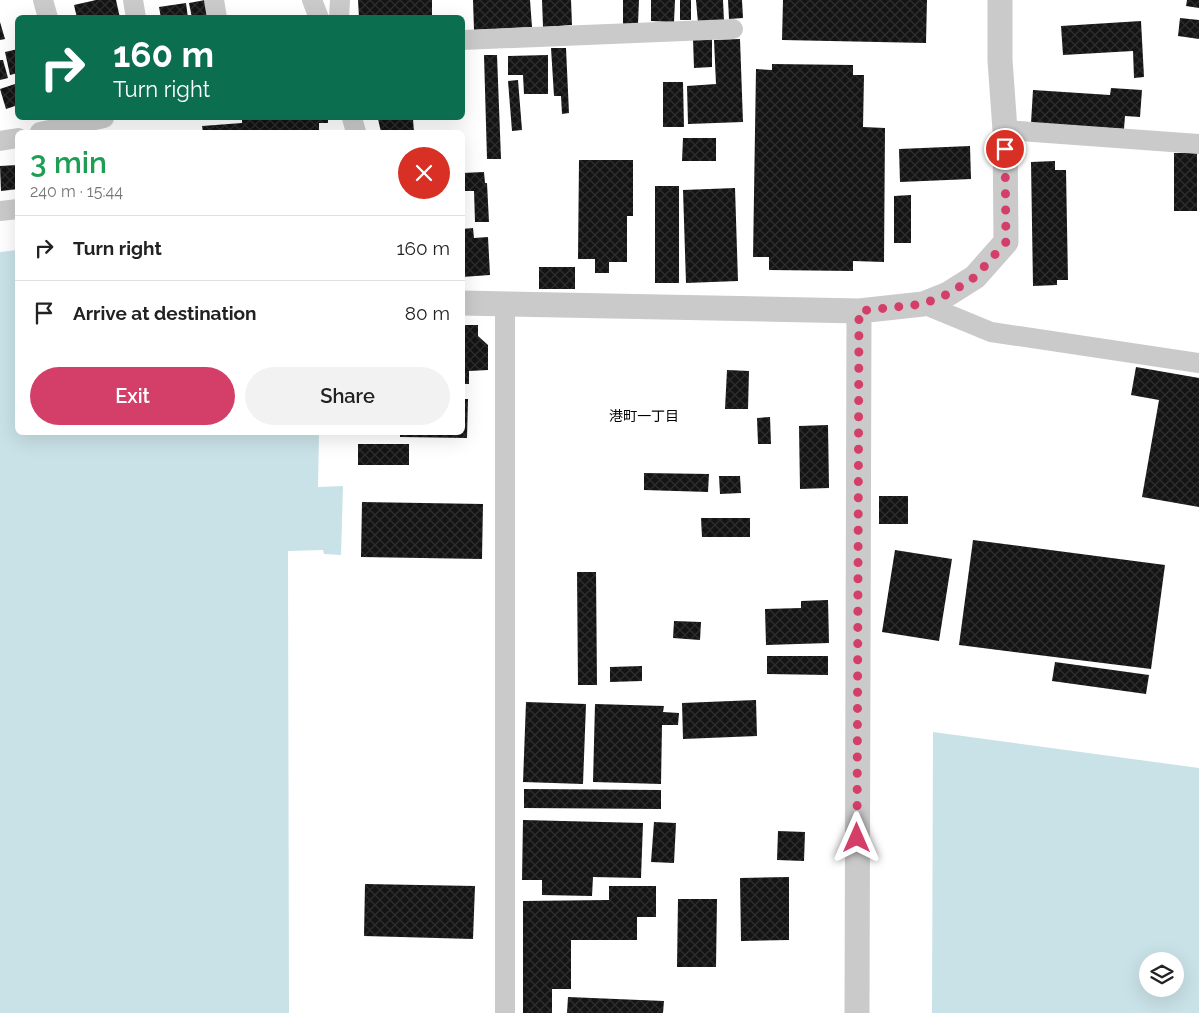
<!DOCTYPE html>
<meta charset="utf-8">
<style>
body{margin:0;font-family:Raleway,"Noto Sans JP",sans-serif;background:#f2f2f2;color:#222;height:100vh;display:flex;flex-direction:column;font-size:19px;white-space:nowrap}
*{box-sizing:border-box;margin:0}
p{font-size:16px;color:#767676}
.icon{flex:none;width:28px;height:28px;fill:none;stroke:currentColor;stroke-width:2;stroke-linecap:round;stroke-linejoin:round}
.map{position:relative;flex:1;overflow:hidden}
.drawer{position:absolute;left:15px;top:130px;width:450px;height:305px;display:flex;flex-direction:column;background:#fff;border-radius:8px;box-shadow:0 5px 20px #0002}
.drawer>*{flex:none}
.top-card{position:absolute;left:15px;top:15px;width:450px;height:105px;border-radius:8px;box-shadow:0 5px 20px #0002;background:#0b6e4f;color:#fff;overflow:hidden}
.fabs{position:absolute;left:1139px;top:952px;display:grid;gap:10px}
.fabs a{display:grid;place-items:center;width:45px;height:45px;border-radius:50%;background:#fff;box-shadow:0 5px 20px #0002;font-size:25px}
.pin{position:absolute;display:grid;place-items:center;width:42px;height:42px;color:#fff;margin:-21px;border:2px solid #fff;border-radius:50%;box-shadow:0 1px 5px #0007}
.me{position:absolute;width:55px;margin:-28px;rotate:0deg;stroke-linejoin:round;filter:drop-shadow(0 0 4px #0008)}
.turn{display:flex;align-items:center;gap:18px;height:105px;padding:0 15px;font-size:22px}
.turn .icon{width:65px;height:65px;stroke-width:2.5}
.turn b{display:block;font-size:35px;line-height:42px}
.round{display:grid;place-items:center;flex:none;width:52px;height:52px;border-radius:26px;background:#f2f2f2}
.summary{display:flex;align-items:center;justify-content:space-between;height:85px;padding:0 15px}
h1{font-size:30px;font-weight:600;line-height:38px;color:#1e9e55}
.button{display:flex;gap:10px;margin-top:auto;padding:10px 15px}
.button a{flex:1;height:58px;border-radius:30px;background:#d43f69;color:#fff;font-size:20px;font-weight:600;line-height:58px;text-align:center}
.button a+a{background:#f2f2f2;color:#222}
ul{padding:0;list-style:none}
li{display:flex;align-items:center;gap:15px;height:65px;padding:0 15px;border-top:1px solid #e0e0e0}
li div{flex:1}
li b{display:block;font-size:19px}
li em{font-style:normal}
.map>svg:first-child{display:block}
.water{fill:#c9e2e7;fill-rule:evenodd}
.building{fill:url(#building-cross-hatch)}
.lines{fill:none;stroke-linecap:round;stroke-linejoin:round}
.minor{stroke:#cacaca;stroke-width:20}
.tertiary{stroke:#cacaca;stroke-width:25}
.route{stroke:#d43f69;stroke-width:9;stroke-dasharray:0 16.2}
.labels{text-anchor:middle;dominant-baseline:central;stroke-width:5;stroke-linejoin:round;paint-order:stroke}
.neighbourhood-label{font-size:14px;fill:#000;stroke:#fff}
</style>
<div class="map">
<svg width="1199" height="1013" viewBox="0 0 1199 1013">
<defs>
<pattern id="building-cross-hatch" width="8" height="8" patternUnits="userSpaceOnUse" patternTransform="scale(1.25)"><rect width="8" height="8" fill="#141414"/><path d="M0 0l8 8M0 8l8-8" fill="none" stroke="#2e2e2e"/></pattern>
</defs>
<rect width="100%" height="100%" fill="#fff"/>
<path class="water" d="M17 250 18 432 319 433 318 487 343 486 341 555 324 554 323 550 288 551 289 1013H0V252Z
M933 732 1199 768V1013H932ZM1148 961H1175V989H1148Z"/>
<path class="building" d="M96 0H116L120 18H77L74 5Z
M205 0 208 18H192L189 3Z
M358 0H432V18H359Z
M473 0H530L532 27 474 30Z
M542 0H571L572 25 543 27Z
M623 0H639L638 24H623Z
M651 0H675L674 22 651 21Z
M680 0H691V20H680Z
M696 0H723L724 21 698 23Z
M728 0H742L743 18 729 19Z
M783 0H927L926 43 782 40Z
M1187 0H1199V8L1186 6Z
M186 3 188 18H161L159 7Z
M1180 18 1199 20V39L1178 36Z
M1141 21 1144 77 1134 78 1133 51 1063 55 1061 26Z
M0 22 5 39 0 40Z
M712 38V67L694 68 693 39Z
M740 39 743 122 688 124 687 86 716 84 714 40Z
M551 48H566L569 113 562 114 561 96H554Z
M18 49V73L10 75 5 52Z
M484 55H497L501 159H487Z
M548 55V94H524L523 75H508V56Z
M0 60H3L8 78 0 80Z
M772 64 853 65V75H864L863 127 885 128 884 262 853 261V271L769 270V257H753L756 69 772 70Z
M518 80 522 130 512 131 508 81Z
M663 82H683L684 127H663Z
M15 84 18 92V105L6 109 0 89Z
M1111 88 1142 90 1140 117 1125 116 1124 129 1031 123 1033 90 1110 95Z
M242 118H328V123H319V132H203L202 126 242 123Z
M378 119H413L414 132H381Z
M683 138H716V161H682Z
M970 146 971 179 900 182 899 149Z
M1174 153H1197V211H1174Z
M579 160H633V216H627V262H609V273H595V259H578Z
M1055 161V170H1066L1068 280H1057V285L1033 286 1031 162Z
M18 165V189L1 191 0 166Z
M484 172 485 183H487L489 222H475L474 191H462V173Z
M655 186H679V283H655Z
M735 188 738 281 686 283 683 190Z
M911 195V243H894V196Z
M473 228 474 238 488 237 490 275 462 277V229Z
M539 267H575V289H539Z
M462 325H478V336L488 345V370L469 371V384H462Z
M1136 367 1199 378V507L1142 497 1159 400 1131 395Z
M727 370 749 371 748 409H725Z
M462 399H468L467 438 400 437V432H462Z
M770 417 771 444H758L757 418Z
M828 425 829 488 800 489 799 426Z
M358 444H409V465H358Z
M644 473 709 474 708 492 644 490Z
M719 476H740L741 493 720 494Z
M879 496H908V524H879Z
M362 502 483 504 482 559 361 557Z
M701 518H750V537H702Z
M973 540 1165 565 1151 669 959 645Z
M895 550 952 559 939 641 882 632Z
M577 572H596L597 685H578Z
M828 600 829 643 766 645 765 609 801 608V601Z
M674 621 701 622 700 640 673 638Z
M767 656H828V675L767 674Z
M1055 662 1149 675 1146 694 1052 681Z
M642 666V681L610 682V667Z
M756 700 757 736 683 739 682 703Z
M526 702 586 704 583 784 523 782Z
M595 704 664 706 663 712 679 713 678 725H662L661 784 593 782Z
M524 789 661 790V809L524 808Z
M523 820 643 823 641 878 593 877 592 896 542 895V880H522Z
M654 822 676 823 674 863 651 862Z
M778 831 805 832 804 861 777 860Z
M789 877V940L741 941 740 878Z
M365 884 475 886 473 939 364 936Z
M609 886H656V917H637V940H571V989H552V1013H523V901L609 900Z
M678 899H717L716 967H677Z
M568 997 664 1001 663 1013H567Z"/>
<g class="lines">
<path class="minor" d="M43 0 48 18
M133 0 136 18
M214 0 217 18
M312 0 319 18
M339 18 340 0
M462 40 733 29
M352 118 356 132
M1005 130 1199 144
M40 132 104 118
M0 141 18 138
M0 211 18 209
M923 304 991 332 1199 363
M505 1013V304"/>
<path class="tertiary" d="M462 303 859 311 923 304 948 294 975 277 1006 242 1005 130 1000 60V0
M857 1013 859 311"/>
</g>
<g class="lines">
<path class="route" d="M857 838 859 311 923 304 948 294 975 277 1006 242 1005 149"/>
</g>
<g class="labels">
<g class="neighbourhood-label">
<text x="644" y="416">港町一丁目</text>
</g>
</g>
</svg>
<div class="fabs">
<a><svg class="icon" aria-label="layers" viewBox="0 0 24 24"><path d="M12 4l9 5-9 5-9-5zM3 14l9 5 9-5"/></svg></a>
</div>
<div class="pin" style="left:1005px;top:149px;background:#d93025"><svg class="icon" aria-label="arrive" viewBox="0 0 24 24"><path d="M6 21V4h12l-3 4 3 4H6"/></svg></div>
<svg class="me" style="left:857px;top:838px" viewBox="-20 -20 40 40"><path d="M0-17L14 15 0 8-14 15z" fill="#d43f69" stroke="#fff" stroke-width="4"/></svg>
<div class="top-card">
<div class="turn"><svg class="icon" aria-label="right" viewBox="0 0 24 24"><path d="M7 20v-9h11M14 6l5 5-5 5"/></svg><div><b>160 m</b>Turn right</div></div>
</div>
<section class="drawer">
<div class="summary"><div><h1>3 min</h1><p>240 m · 15:44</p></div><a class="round" style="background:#d93025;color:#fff"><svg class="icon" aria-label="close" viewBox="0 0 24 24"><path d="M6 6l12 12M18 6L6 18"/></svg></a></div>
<ul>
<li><svg class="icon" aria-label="right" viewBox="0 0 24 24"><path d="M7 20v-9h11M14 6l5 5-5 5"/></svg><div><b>Turn right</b></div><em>160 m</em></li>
<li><svg class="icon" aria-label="arrive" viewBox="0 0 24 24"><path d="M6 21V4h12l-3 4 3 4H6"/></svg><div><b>Arrive at destination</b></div><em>80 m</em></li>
</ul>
<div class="button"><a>Exit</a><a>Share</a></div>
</section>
</div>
